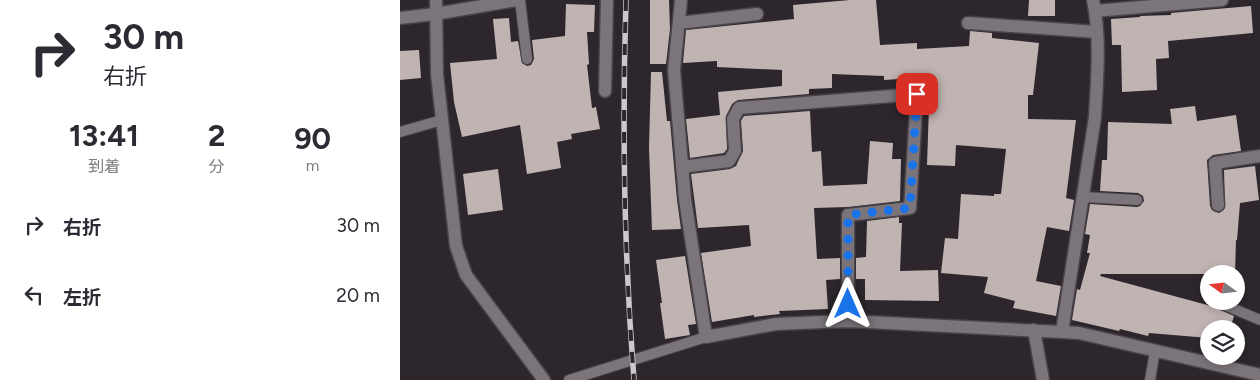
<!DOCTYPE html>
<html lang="ja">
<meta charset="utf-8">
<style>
body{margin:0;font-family:Figtree,"Noto Sans JP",sans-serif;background:#f2f2f3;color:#2b2b33;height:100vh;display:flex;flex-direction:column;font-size:19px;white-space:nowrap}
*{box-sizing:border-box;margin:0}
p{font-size:16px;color:#7c7c81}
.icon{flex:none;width:28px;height:28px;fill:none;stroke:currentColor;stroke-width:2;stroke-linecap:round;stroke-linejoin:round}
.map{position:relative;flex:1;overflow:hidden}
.drawer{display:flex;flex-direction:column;background:#fff;width:400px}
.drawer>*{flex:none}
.top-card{background:#fff;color:#2b2b33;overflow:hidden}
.needle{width:32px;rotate:285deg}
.fabs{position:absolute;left:800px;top:265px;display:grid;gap:10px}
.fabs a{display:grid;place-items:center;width:45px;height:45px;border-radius:50%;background:#fff;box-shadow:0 2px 8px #0003;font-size:25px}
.pin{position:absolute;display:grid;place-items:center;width:42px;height:42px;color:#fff;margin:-21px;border-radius:10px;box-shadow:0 2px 8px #0006}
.me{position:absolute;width:55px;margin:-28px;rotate:0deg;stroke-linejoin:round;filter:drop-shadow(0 0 4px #0008)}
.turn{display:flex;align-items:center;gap:18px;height:105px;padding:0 20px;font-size:22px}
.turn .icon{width:65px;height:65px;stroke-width:2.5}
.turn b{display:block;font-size:35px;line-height:42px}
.eta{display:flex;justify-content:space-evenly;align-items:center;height:85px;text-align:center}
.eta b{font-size:30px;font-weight:700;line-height:35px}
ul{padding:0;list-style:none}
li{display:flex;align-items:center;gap:15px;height:70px;padding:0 20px}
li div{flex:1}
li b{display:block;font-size:19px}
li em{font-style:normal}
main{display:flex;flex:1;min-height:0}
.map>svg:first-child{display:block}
.building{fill:#c0b4b2}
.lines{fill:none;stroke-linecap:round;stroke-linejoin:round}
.service-casing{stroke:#484348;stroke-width:12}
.minor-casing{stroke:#484348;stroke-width:15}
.service{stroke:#7b747b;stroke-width:10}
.minor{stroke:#7b747b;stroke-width:12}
.rail-casing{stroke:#cbc7cb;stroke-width:5.5}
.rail{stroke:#2d272d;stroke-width:4;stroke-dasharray:11;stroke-linecap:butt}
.route{stroke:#1a73e8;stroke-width:9;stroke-dasharray:0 16.2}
</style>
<main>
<section class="drawer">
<div class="top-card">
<div class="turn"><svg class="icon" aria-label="right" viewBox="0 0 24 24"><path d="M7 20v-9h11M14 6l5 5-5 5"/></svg><div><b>30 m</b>右折</div></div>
</div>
<div class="eta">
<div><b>13:41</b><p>到着</p></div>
<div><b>2</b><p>分</p></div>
<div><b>90</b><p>m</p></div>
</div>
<ul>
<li><svg class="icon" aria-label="right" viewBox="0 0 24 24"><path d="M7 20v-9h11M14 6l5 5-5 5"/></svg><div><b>右折</b></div><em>30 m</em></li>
<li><svg class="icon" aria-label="left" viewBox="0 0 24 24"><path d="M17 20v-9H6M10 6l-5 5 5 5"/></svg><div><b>左折</b></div><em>20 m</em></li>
</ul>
</section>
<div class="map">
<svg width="860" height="380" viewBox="0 0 860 380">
<rect width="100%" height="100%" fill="#2d272d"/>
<path class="building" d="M250 0H269L270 29 266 64H250Z
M450 0H476L480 45 517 43V49L569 46 570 31 592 33V38L639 43 633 95H628V119L676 120 666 198 674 200 669 231 647 227 636 281 661 286 656 316 613 308 615 301 584 293 588 277 541 273 545 238 558 239 561 194 594 196V194H601L606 149 556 145 555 166 527 165 530 77 484 80V76L432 74V88L409 89V94L338 100 332 104 326 116 327 149 324 153 290 158 286 119 320 115 318 92 382 86V70L317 67V61L283 63 286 30 394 19 393 5Z
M629 0H655V16H628Z
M166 4 195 5 194 32H187L189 64 187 65 192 108 196 107 200 129 171 134 172 139 157 142 161 168 127 174 120 125 62 137 54 102 50 63 97 59 93 19 109 18 111 42 118 41 122 63 127 66 131 65 134 59 132 40 165 36Z
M851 6 853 33 768 41 769 58 756 59 757 90 722 92 721 45H712L711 19 740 17V16L771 15V13Z
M19 50 21 78 0 80V51Z
M251 72H262L267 121H270L277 200 281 229 252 230 249 148Z
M795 106 797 121 836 115 841 151 813 155 807 160 810 206 812 210 819 213 825 208 824 170 855 166 859 200 840 203 837 240H836L835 274H701L700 276 811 306 834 316 830 329H809V338L749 333 748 336 720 329 719 331 672 320 677 289 680 290 690 253H687L690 235 685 234 690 204 737 207 740 206 744 201 743 196 738 193 700 191 702 160H707L708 122 772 124 770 109Z
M410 111 412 152 421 151 423 186 467 184 470 141 493 143 492 159H501L500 201 448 207 414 208 417 259 440 258V279L426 280 428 309 379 311 380 314 354 317V315L312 322 301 253 351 246 349 225 298 228 291 174 330 169 336 166 343 151 341 121 344 116Z
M98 169 103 210 68 215 63 174Z
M499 217V223H502L500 271 538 270 539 301 465 300V279H456V258L466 257 467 221Z
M285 256 296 324 288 325 290 335 265 339 260 303H262L256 260Z"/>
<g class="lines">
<defs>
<path id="service" d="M120 0 127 59
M0 132 42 120
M683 197 737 200
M815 301 860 320
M169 380 306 337
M750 380 755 351"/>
<path id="minor" d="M36 0 37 74 56 246 66 275 144 380
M281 0 274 70 285 199 306 337 376 324 448 321 662 332 679 333 860 375
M695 11 822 0
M0 18 35 14 117 0
M279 23 357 14
M568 23 697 32
M205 91 207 0
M282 167 329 161 335 151 333 119 339 108 517 94 510 208 448 215V321
M818 205 815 163 860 156
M634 330 643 380
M662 332 695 117C697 79 701 38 693 0"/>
</defs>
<use href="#service" class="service-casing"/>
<use href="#minor" class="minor-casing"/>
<use href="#service" class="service"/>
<use href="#minor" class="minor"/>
<defs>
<path id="rail" d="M226 0C222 127 224 254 234 380"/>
</defs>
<use href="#rail" class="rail-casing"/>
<use href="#rail" class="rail"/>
</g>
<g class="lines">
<path class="route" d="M448 304V215L510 208 517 94"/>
</g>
</svg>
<div class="fabs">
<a><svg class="needle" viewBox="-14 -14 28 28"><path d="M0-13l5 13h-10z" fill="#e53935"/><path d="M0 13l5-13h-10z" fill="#7c7c81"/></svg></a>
<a><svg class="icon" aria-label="layers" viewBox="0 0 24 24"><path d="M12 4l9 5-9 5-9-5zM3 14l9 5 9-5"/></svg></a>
</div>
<div class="pin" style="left:517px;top:94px;background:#d93025"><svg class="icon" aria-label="arrive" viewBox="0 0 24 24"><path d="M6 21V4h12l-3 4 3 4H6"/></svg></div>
<svg class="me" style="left:448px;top:304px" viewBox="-20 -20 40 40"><path d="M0-17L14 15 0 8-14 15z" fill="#1a73e8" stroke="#fff" stroke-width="4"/></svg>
</div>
</main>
